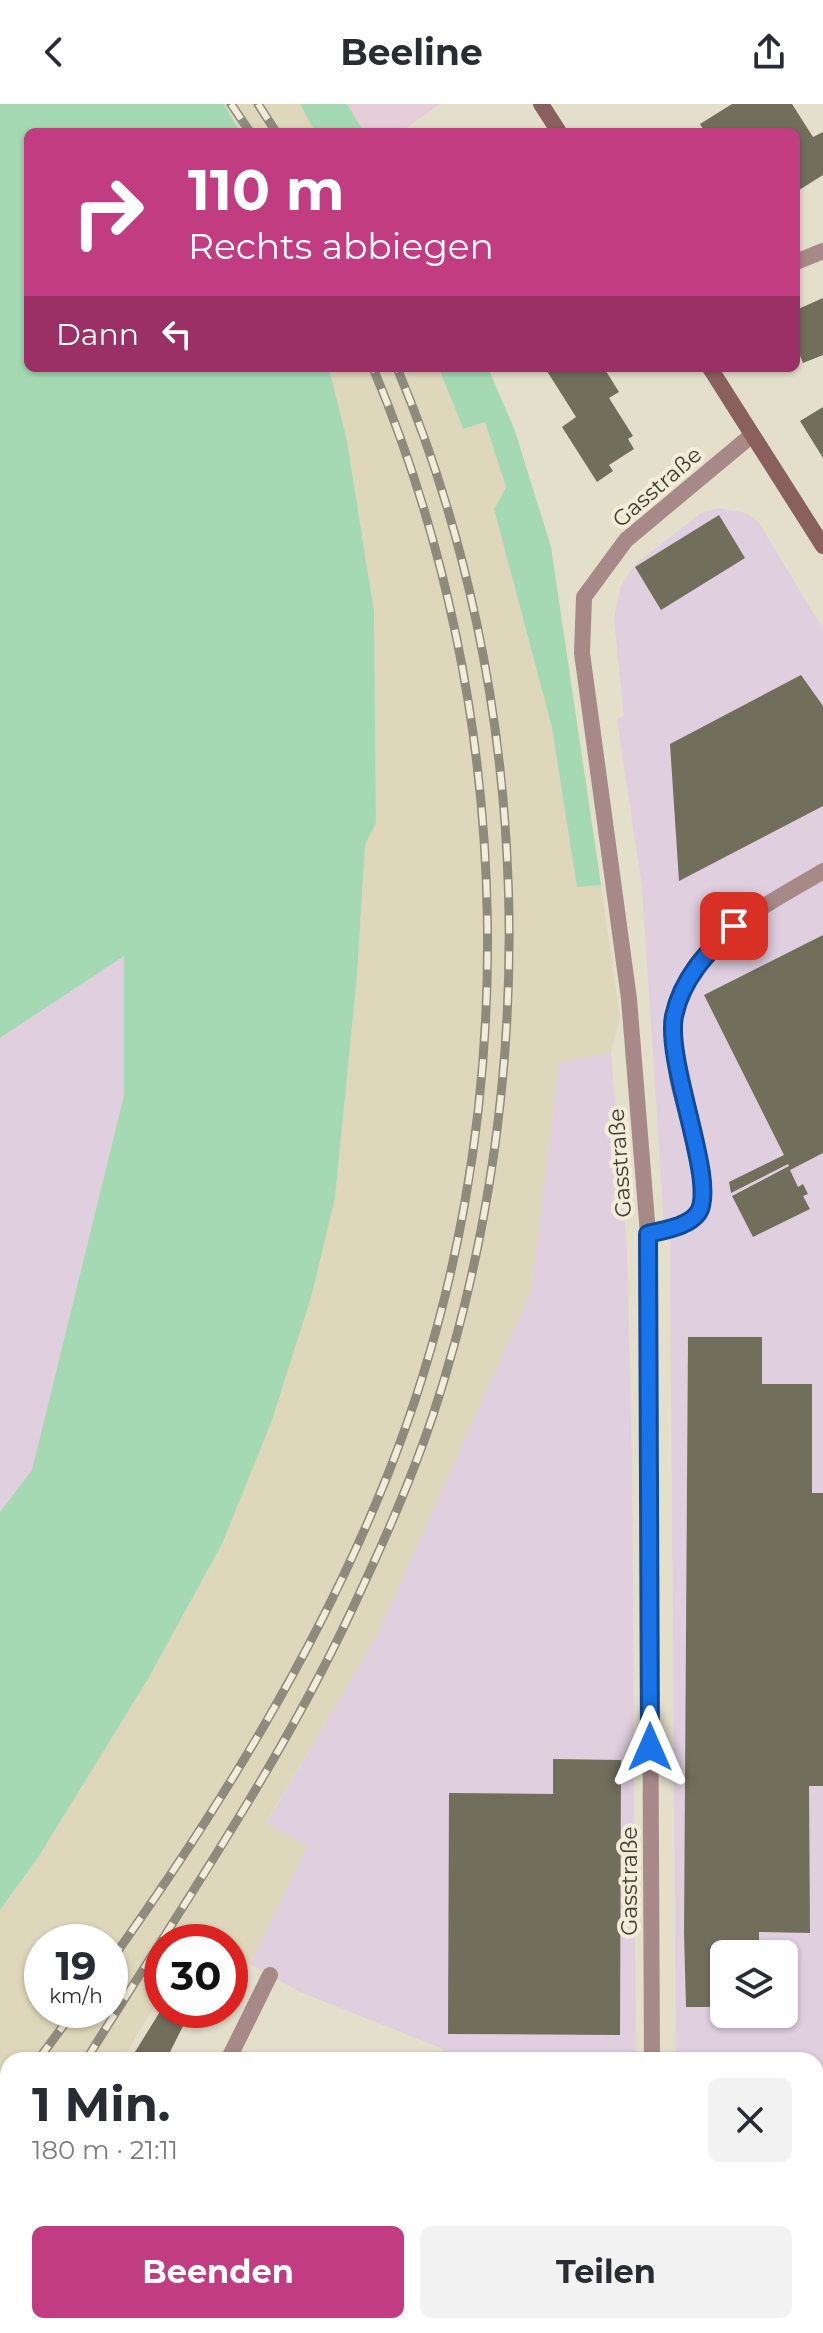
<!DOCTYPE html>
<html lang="de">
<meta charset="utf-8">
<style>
body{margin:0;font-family:Montserrat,sans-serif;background:#f2f2f3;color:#2b2b33;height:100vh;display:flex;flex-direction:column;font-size:30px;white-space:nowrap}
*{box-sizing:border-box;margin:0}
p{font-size:26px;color:#7c7c81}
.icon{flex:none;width:44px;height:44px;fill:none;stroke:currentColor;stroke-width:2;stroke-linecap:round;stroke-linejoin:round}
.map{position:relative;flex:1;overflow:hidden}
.side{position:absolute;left:0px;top:1948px;width:824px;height:282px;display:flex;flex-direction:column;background:#fff;border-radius:24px 24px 0 0;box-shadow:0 2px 6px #0004}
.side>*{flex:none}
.guide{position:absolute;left:24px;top:24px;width:776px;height:244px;border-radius:12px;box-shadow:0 2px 6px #0004;background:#c13c80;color:#fff;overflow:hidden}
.controls{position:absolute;left:710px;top:1836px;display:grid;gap:16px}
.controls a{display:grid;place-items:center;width:88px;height:88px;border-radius:12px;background:#fff;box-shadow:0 2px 6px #0004;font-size:40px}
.speed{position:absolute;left:24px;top:1820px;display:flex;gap:16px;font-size:40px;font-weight:700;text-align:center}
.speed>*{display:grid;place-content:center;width:104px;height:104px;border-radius:50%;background:#fff;box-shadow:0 2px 6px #0004;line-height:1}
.speed small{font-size:20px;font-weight:400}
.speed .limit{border:12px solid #d22;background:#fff;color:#111}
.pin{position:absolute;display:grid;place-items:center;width:68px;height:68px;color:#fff;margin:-34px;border-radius:16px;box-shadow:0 4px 12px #0006}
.me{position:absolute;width:88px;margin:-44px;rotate:0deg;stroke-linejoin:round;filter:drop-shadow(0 0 6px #0008)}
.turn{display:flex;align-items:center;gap:28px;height:168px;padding:0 32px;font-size:36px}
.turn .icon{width:104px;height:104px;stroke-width:2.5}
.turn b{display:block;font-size:56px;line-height:68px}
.then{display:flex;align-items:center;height:76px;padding:0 32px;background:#0003;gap:16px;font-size:30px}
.round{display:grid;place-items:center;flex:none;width:84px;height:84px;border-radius:12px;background:#f2f2f3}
.summary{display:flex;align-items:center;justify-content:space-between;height:136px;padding:0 32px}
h1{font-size:48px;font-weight:700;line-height:60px}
.button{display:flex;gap:16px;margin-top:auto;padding:16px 32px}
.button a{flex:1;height:92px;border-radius:12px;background:#c13c80;color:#fff;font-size:32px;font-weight:700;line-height:92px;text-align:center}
.button a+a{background:#f2f2f3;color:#2b2b33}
header{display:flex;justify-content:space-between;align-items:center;height:104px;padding:0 32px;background:#fff;font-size:36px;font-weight:700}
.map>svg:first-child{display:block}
.commercial{fill:#e5ced8}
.industrial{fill:#e0cfdf;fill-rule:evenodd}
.built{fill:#ded7bb;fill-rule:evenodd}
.green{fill:#a5d9b4}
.building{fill:#726e5c}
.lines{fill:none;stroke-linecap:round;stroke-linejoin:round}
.lane{stroke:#a78988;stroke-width:16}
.street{stroke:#a78988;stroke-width:16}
.secondary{stroke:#8a605f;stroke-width:16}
.rail-casing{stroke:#8e8b7d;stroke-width:9}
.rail{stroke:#f2ecd8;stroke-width:6;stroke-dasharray:18;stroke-linecap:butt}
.route-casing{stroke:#114b97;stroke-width:20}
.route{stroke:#1a73e8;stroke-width:14}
.labels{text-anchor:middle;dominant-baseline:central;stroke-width:8;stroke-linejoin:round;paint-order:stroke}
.street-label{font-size:22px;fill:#3f3d35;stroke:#f2ecd8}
</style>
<header><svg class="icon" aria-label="back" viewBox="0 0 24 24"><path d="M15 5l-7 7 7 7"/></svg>Beeline<svg class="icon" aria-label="share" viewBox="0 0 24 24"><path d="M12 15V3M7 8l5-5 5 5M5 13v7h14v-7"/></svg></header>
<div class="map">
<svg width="823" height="2229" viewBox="0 0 823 2229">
<rect width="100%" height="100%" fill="#e4dfcb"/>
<path class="commercial" d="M347 0H440L401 28H364Z"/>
<path class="industrial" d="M718 404 747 409 759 419 823 525V2051L816 2053V1956H676L670 1135 664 1120 642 784 617 615 624 612 614 516 620 484 635 460 701 409ZM724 1850H784V1910H724Z
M124 851V991L32 1366 0 1408V934Z
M611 949 627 1144 632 1352 636 1956H444L443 1945 300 1888 250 1860 307 1743 266 1720 377 1531 531 1187 559 958Z
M442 2222H636V2229H442Z"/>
<path class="built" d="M224 0H300L315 28H240Z
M329 264H439L462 324 485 318 506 383 494 405 552 624 577 782 601 781 620 913 611 949 559 958 531 1187 377 1531 266 1719 307 1743 250 1860 230 1850V1838H204L196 1835 194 1838H162V1890L122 1956H8V2125L0 2136V1806L39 1752 148 1575 222 1440 312 1190 335 1094 357 872 365 741 376 718 374 507 347 337ZM42 1838H110V1906H42Z"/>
<path class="green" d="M0 0H224L240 28H28V264H329L347 337 374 507 376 719 365 741 357 872 335 1094 312 1190 272 1316 222 1440 148 1575 39 1752 0 1806V1408L32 1366 124 991V852L0 934Z
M300 0H347L364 28H315Z
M439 264H488L515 327 551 443 601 781 577 783 552 624 494 405 506 383 485 318 463 325Z"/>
<path class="building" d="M732 0H792L813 33 823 28V71L796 88V28H705L700 20Z
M823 194V251L803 259 796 242V206Z
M545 264H604L619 288 609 294 633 332 628 335 634 345 609 361 613 367 597 378 562 323 576 313Z
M823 303V354L800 317Z
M719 411 745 454 661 506 635 463Z
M801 571 823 602V702L679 777 670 640Z
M823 831V1049L790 1066 798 1083 803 1080 808 1090 803 1092 810 1105 753 1133 732 1092 789 1062 788 1060 731 1089 729 1078 784 1051 704 891Z
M688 1233H762V1280H812V1389H823V1682H809L810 1829 759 1828V1850H724V1903H686L684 1829Z
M553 1655 621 1656 620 1931 448 1930 449 1689 553 1690Z
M161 1906H191L166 1956H130Z
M8 2135V2222H59L54 2229H0V2145Z
M193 2222H255V2229H192Z
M299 2222H437V2229H299Z
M476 2222H537V2229H476Z
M707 2222H762V2229H706Z
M775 2222H823V2229H776Z"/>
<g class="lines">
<path class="lane" d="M648 1130C663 1126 688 1123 698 1109 717 1082 682 1005 677 973 673 945 671 914 681 888 703 829 773 798 823 767
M228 1956 270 1871
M816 2029 823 2017
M153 2229 155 2222"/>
<path class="street" d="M796 158 823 147
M652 1956 648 1130 629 895 582 549 584 493 626 436 752 331
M653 2222V2229"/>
<path class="secondary" d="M541 0 559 28
M710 264 823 442"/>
<defs>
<path id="rail" d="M231 0 250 28
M258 0 276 28
M110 1858C219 1705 318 1545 388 1370 527 1021 519 610 373 264
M38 1956 75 1906
M86 1956C176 1811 276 1667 349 1512 380 1446 410 1380 433 1311 544 974 535 591 397 264
M0 2007 8 1996
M0 2089 8 2076"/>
</defs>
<use href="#rail" class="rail-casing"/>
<use href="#rail" class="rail"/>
</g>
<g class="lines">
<defs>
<path id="route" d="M650 1643 648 1130C663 1126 688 1123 698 1109 718 1080 665 960 674 912 682 874 707 849 734 822"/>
</defs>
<use href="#route" class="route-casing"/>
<use href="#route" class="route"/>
</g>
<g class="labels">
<g class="street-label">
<text transform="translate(657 383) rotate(-41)">Gasstraße</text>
<text transform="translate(620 1059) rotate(-94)">Gasstraße</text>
<text transform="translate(629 1777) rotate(-90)">Gasstraße</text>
</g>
</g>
</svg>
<div class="controls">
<a><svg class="icon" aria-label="layers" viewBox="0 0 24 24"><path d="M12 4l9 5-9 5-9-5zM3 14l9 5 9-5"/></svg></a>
</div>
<div class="speed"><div>19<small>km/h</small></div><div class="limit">30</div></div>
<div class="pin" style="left:734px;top:822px;background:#d93025"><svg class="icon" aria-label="arrive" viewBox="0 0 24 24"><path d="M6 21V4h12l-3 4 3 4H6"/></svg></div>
<svg class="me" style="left:650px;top:1643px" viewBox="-20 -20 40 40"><path d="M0-17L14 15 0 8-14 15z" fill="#1a73e8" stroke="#fff" stroke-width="4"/></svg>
<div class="guide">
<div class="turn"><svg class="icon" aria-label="right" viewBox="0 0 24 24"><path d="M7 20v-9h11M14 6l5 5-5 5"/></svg><div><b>110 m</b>Rechts abbiegen</div></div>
<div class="then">Dann<svg class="icon" aria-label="left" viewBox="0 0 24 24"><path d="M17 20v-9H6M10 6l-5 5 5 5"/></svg></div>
</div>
<section class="side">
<div class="summary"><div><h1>1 Min.</h1><p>180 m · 21:11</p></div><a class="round"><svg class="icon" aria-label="close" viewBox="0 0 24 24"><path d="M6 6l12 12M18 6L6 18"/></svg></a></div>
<div class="button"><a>Beenden</a><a>Teilen</a></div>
</section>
</div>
